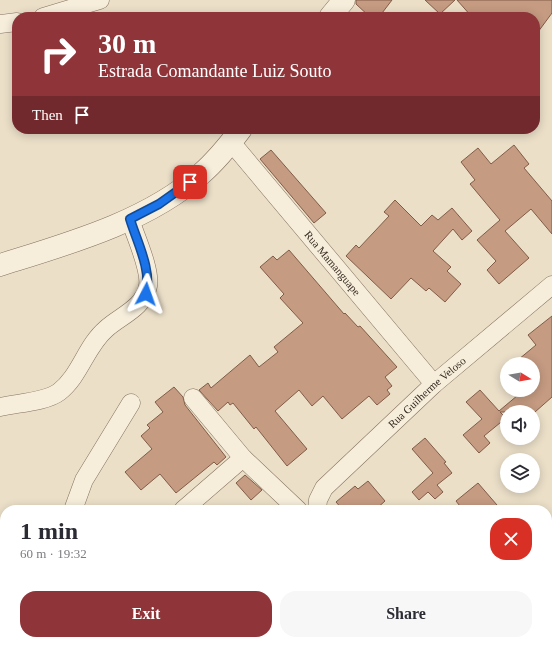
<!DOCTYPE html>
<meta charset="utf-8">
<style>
body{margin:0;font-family:"Times New Roman",serif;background:#f7f7f7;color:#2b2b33;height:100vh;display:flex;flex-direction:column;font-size:15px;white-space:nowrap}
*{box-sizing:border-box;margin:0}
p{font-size:13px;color:#7c7c81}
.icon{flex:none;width:22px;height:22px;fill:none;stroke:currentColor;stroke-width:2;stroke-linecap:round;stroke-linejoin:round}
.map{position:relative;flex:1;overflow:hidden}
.drawer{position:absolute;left:0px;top:505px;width:552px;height:140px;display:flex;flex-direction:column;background:#fff;border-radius:16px 16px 0 0;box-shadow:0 2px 10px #0003}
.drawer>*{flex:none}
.guide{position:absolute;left:12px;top:12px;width:528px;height:122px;border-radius:16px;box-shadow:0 2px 10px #0003;background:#8f3439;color:#fff;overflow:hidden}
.needle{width:26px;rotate:101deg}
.fabs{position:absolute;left:500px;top:357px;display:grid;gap:8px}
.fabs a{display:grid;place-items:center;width:40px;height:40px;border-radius:50%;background:#fff;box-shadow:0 2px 10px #0003;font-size:20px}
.pin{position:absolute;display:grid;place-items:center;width:34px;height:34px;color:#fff;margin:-17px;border-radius:8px;box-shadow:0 2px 6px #0006}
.me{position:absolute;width:44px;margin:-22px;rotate:4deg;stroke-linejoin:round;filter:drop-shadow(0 0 3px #0008)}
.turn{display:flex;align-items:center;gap:14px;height:84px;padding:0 20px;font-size:18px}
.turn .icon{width:52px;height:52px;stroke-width:2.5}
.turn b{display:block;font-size:28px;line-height:34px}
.then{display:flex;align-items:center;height:38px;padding:0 20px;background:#0003;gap:8px;font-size:15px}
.round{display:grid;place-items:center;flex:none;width:42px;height:42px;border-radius:16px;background:#f7f7f7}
.summary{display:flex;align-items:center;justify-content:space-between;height:68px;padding:0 20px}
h1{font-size:24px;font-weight:700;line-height:30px}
.primary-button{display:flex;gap:8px;margin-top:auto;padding:8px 20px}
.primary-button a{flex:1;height:46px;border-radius:16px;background:#8f3439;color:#fff;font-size:16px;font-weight:700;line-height:46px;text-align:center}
.primary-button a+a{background:#f7f7f7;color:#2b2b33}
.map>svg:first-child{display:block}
.building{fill:#c59b82;stroke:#825c47}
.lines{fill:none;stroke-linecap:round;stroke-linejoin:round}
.minor-casing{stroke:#85725f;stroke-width:19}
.tertiary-casing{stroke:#85725f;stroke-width:23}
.primary-casing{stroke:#544133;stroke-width:23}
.minor{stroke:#f6eddb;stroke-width:18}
.tertiary{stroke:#f6eddb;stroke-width:22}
.primary{stroke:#ead1a4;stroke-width:22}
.route-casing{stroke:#114b97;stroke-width:10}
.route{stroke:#1a73e8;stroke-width:7}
.labels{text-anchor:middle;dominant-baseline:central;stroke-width:4;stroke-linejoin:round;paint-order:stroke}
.street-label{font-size:11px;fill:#372b21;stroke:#f3ead7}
</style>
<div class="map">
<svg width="552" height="645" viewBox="0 0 552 645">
<rect width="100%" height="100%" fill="#ebdfc8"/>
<path class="building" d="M356 0H392L379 17H370L356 4Z
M425 0H455L440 14Z
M457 0H552V13L535 36V17H472Z
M514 145 529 164 524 168 552 201V234L531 209 505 231 529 258 499 284 487 270 496 261 477 240 500 220 470 184 475 180 461 162 478 148 491 164Z
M271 150 326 213 314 223 260 159Z
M395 200 421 226 432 215 438 220 452 208 472 231 462 240 453 229 433 251 451 267 447 271 461 284 445 302 429 288 426 291 411 278 391 299 346 256 356 245 359 248 389 216 384 212Z
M289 250 344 314 345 313 358 327 360 326 397 367 385 377 392 386 387 390 390 394 377 405 369 396 342 419 323 396 312 406 299 390 275 411 307 449 287 466 256 427 254 429 233 403 230 405 228 402 218 411 199 390 208 383 211 388 250 355 259 367 278 352 274 347 303 323 280 298 284 294 260 267 273 256 277 260Z
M552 316V397L535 412H500L506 418 484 436 490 443 479 453 463 435 482 419 466 402 480 390 499 411 524 390H533V364H513L536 345 528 335Z
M174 387 183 397 185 405 226 457 217 465 214 462 176 493 160 474 141 490 125 472 152 449 141 436 150 428 147 425 163 412 155 402Z
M425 438 446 462 444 463 452 473 437 485 443 492 435 499 428 492 419 500 412 492 433 473 412 449Z
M245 475 262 490 251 500 236 483Z
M368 481 385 501 375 510H343L336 502 355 486 358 489Z
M478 483 497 505 490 510H463L456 501Z"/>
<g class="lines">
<defs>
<g id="minor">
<path d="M43 17 100 0"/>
<path d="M0 24 17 22"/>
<path id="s1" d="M231 142 434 384"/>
<path d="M193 398 243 458 298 510"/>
<path d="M0 407C16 403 46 402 59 392 80 376 86 346 106 329 120 316 144 308 148 286 151 269 135 236 130 219"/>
<path d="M73 510 84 480 131 403"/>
<path d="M183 510 243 458"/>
<path id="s2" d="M317 510 318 500 324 488 434 384 552 285"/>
<path d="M418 640 423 645"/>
</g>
<path id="tertiary" d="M330 17 344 0
M0 265C67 244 147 222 201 174 216 161 229 145 241 129"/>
<path id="primary" d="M6 640 11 645"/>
</defs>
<use href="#minor" class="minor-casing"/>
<use href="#tertiary" class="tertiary-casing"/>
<use href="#primary" class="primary-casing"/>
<use href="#minor" class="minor"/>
<use href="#tertiary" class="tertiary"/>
<use href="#primary" class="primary"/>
</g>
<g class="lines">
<defs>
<path id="route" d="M146 294C152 270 137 242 130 219L159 204 190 182"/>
</defs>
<use href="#route" class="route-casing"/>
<use href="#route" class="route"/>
</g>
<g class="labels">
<g class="street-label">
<text stroke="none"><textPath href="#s1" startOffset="158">Rua Mamanguape</textPath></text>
<text stroke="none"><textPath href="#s2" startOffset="164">Rua Guilherme Veloso</textPath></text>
</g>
</g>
</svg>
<div class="fabs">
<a><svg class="needle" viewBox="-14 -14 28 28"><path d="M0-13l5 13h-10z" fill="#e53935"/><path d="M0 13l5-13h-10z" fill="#7c7c81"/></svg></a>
<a><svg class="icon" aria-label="sound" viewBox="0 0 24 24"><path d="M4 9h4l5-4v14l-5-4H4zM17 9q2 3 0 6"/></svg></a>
<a><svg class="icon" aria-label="layers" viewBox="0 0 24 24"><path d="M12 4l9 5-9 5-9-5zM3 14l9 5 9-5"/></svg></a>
</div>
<div class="pin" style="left:190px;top:182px;background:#d93025"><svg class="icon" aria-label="arrive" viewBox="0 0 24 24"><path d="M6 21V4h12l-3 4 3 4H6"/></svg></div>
<svg class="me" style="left:146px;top:294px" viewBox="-20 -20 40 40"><path d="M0-17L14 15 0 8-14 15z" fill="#1a73e8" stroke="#fff" stroke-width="4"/></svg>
<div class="guide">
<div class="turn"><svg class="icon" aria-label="right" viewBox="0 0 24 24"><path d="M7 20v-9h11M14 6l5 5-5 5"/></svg><div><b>30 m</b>Estrada Comandante Luiz Souto</div></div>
<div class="then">Then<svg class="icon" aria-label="arrive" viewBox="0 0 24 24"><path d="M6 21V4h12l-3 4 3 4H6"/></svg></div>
</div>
<section class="drawer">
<div class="summary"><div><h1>1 min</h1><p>60 m · 19:32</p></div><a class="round" style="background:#d93025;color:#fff"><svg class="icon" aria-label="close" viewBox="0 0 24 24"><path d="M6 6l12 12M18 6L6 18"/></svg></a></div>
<div class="primary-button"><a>Exit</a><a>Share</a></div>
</section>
</div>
